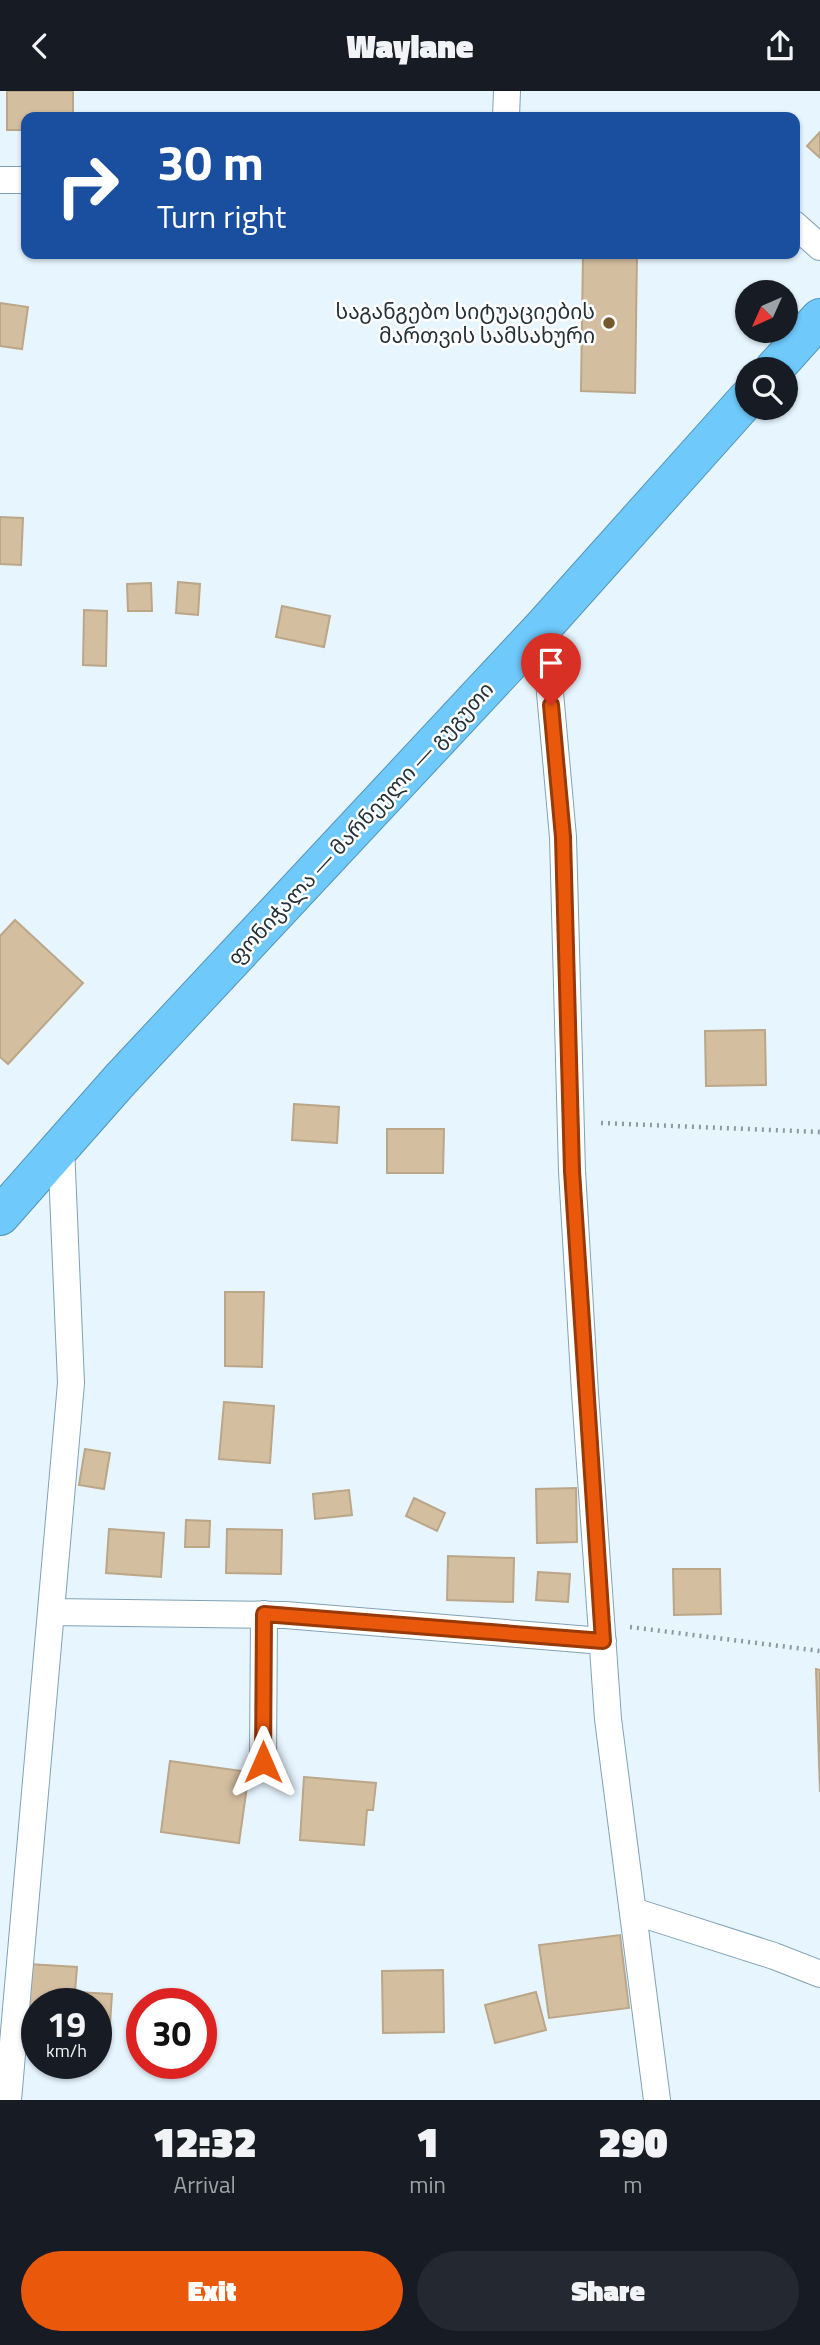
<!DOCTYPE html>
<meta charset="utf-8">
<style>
body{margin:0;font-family:"Titillium Web","Noto Sans Georgian",sans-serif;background:#242831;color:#f1f3f6;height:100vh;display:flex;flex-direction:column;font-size:26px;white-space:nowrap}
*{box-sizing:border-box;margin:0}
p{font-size:23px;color:#9ea1a6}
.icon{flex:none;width:38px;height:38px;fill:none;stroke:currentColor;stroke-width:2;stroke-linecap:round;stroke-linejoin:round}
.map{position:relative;height:2009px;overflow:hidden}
.panel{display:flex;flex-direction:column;background:#171b24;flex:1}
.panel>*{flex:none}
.guide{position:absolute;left:21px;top:21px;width:779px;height:147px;border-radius:14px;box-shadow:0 2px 5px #0004;background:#1a4fa0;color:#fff;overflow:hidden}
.needle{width:46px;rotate:225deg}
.fabs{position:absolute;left:735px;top:189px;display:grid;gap:14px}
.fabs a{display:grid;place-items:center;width:63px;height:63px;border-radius:50%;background:#171b24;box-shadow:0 2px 5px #0004;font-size:35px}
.speed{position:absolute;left:21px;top:1897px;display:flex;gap:14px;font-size:35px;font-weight:700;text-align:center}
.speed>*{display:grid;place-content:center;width:91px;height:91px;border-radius:50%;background:#171b24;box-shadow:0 2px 5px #0004;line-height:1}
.speed small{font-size:18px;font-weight:400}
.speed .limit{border:10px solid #d22;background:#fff;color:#111}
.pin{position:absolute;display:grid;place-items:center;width:60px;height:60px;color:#fff;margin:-72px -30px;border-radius:50% 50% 50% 0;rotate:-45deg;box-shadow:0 0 7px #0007}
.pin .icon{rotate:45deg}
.me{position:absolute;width:77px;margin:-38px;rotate:0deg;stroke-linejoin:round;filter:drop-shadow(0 0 5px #0008)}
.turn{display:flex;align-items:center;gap:24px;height:147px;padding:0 21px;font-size:32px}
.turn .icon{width:91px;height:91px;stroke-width:2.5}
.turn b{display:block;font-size:49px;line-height:60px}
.eta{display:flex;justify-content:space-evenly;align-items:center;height:119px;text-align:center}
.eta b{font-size:42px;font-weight:800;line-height:49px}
.primary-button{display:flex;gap:14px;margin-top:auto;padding:14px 21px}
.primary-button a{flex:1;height:80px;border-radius:42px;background:#ea580c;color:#fff;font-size:28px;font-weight:800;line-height:80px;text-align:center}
.primary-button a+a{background:#242831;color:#f1f3f6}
header{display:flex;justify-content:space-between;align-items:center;height:91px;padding:0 21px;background:#171b24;font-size:32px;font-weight:800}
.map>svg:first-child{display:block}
.building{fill:#d4bea0;stroke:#bba688;stroke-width:2}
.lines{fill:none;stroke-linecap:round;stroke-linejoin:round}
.street-casing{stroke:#81a2b6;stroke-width:28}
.highway-casing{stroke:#5494b7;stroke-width:40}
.path{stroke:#8b99a1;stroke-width:4.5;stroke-dasharray:2 5;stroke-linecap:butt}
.street{stroke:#fff;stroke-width:26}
.highway{stroke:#6fc9fb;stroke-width:38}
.route-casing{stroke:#983908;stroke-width:18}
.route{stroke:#ea580c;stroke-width:12}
.poi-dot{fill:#75582c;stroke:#fff;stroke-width:2.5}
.labels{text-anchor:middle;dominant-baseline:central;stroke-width:5;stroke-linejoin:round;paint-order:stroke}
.poi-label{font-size:21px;fill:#233139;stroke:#fff;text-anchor:end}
.street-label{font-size:21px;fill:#233139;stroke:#fff}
</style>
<header><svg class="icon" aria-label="back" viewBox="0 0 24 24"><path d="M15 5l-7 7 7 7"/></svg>Waylane<svg class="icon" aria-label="share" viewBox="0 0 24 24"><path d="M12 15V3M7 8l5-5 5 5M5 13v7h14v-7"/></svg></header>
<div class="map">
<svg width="820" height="2009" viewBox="0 0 820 2009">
<rect width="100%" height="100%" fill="#e7f5fe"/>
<path class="building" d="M7 0H73V26H26V39H7Z
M820 41V67L807 55Z
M583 163H637L635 302 581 300Z
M0 212 28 216 22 258 0 255Z
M0 426 23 427 21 474 0 473Z
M178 491 200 493 198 524 176 522Z
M151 492 152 520H128L127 493Z
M282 515 330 525 324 556 276 546Z
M84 519 107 520 106 575 83 574Z
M15 829 83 892 8 973 0 966V845Z
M765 939 766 994 706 995 705 940Z
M294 1013 339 1016 337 1052 292 1049Z
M387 1038H444L443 1082H387Z
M225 1201H264L262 1276 225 1275Z
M224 1311 274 1315 270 1372 219 1368Z
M85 1358 110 1362 104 1398 79 1394Z
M576 1397 577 1451 537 1452 536 1398Z
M349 1399 352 1424 315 1428 313 1403Z
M414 1407 445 1422 437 1440 406 1425Z
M186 1429 210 1430 209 1456H185Z
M109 1438 164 1442 161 1486 106 1482Z
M227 1438 282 1439 281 1483 226 1482Z
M448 1465 514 1467 513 1511 447 1509Z
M673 1478H720L721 1523 674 1524Z
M538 1481 570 1483 568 1511 536 1509Z
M816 1578 820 1579V1701Z
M170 1670 249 1681 239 1752 161 1741Z
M304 1686 376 1692 373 1719H367L364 1754 300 1749Z
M620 1844 629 1917 549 1927 539 1854Z
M28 1873 77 1876 75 1901 112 1903 109 1948 96 1947V1913H37V1943L24 1942Z
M443 1879 444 1941 383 1942 382 1880Z
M536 1901 546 1939 495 1952 485 1914Z"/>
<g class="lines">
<defs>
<path id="street" d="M506 26 507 0
M0 89H26
M794 133 820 156
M544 535 563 746 572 1080 585 1302 608 1628 657 2009
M52 1521 285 1524 603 1550
M263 1671 264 1523
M633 1820 774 1865 820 1883
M8 2009 71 1292 61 1055"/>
<path id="highway" d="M774 278 820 227
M0 1125 120 989 544 535 747 308"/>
</defs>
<use href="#street" class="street-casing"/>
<use href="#highway" class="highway-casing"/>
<path class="path" d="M601 1032 820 1041
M630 1536 820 1560"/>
<use href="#street" class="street"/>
<use href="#highway" class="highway"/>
</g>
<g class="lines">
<defs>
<path id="route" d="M263 1671 264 1523 603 1550 572 1080 563 746 551 614"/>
</defs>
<use href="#route" class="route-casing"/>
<use href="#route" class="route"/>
</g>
<circle class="poi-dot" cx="609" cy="232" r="7"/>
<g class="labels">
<g class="poi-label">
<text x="595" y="220">საგანგებო სიტუაციების<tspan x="595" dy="24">მართვის სამსახური</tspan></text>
</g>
<g class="street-label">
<text transform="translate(360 732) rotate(-47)">ფონიჭალა — მარნეული — გუგუთი</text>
</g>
</g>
</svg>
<div class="fabs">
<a><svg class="needle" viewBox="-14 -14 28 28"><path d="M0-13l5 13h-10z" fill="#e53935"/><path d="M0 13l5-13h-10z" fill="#9ea1a6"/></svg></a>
<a><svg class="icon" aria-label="search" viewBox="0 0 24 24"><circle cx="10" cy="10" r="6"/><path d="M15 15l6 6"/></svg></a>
</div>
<div class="speed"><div>19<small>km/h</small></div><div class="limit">30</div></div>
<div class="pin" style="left:551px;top:614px;background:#d93025"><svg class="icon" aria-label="arrive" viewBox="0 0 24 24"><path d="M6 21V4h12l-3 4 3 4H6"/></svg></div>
<svg class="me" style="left:263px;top:1671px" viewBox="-20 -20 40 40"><path d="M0-17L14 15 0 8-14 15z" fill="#ea580c" stroke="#fff" stroke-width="4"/></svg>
<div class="guide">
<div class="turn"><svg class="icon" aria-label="right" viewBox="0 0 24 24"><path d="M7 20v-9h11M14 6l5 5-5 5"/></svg><div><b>30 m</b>Turn right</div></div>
</div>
</div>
<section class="panel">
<div class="eta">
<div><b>12:32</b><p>Arrival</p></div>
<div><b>1</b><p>min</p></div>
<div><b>290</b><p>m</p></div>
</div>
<div class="primary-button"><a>Exit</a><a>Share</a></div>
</section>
